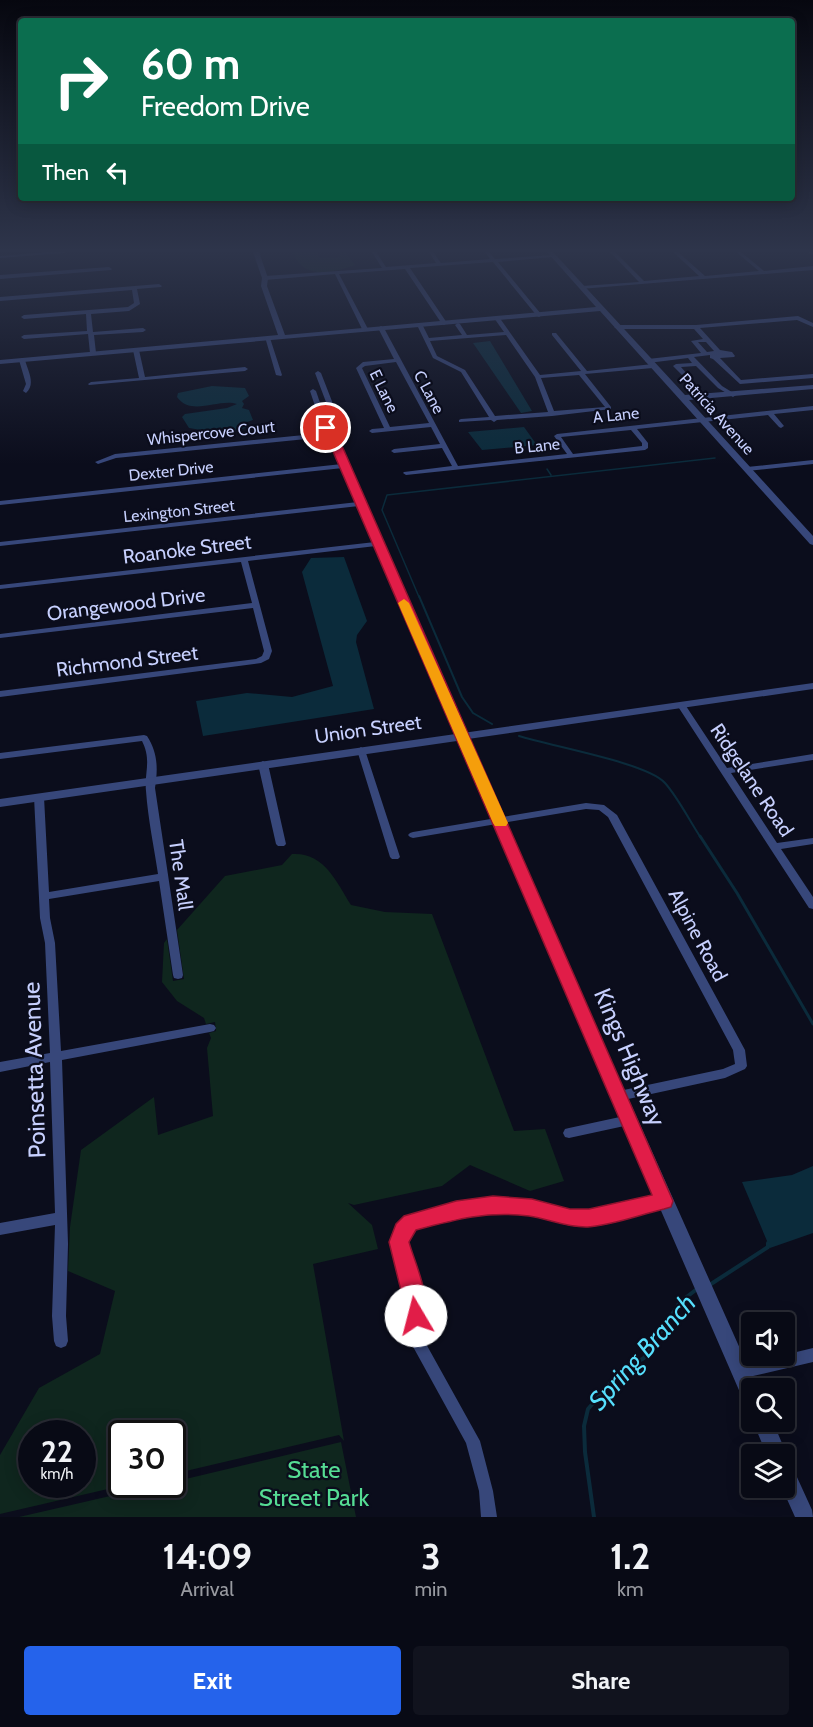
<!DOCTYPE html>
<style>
body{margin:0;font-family:Cabin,sans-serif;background:#11131e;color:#f1f3f6;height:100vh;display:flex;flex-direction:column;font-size:22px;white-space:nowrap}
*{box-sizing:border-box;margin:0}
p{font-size:20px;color:#989aa0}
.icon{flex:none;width:33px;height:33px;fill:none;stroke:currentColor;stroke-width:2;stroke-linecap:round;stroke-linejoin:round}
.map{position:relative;height:1517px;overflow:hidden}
.side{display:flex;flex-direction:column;background:#080a15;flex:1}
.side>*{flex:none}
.guide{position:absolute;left:18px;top:18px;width:777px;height:183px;border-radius:6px;box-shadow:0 3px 15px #0003,0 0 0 2px #292b34;background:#0b6e4f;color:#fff;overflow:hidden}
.controls{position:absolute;left:741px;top:1312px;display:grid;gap:12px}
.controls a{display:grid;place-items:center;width:54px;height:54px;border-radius:6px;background:#080a15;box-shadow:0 3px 15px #0003,0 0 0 2px #292b34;font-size:30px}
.speed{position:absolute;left:18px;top:1420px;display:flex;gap:12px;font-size:30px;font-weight:700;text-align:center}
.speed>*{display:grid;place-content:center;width:78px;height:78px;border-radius:50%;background:#080a15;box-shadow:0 3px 15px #0003,0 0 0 2px #292b34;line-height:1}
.speed small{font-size:15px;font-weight:400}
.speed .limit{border:3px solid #111;border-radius:9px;background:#fff;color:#111}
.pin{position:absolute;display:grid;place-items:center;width:51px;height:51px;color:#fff;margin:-26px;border:3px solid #fff;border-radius:50%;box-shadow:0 2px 6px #0007}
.me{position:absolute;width:66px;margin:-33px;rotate:352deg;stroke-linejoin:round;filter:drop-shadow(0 0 4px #0008)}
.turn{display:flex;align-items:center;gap:21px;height:126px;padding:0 24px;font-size:27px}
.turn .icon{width:78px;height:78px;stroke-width:2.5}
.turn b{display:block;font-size:42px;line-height:51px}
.then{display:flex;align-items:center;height:57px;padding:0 24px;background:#0003;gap:12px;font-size:22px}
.eta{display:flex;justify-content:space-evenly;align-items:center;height:102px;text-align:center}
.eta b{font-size:36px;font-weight:800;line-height:42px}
.action{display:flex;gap:12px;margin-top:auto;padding:12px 24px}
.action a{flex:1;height:69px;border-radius:6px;background:#2563eb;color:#fff;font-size:24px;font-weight:800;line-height:69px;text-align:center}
.action a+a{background:#11131e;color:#f1f3f6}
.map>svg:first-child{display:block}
.green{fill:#0f261e;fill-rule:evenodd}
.water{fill:#0b2b3b}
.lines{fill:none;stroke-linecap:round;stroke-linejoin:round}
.stream-far3{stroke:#0b2b3b;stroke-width:1.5}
.stream-far2{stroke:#0b2b3b;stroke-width:2}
.stream-far1{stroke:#0b2b3b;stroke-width:3}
.stream{stroke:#0b2b3b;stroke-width:4}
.minor{fill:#37477a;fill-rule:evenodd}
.tertiary{fill:#37477a;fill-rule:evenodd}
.route{fill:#e11d48;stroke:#92132f;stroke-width:1.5}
.slow{fill:#f59e0b}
.labels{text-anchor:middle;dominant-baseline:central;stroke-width:4.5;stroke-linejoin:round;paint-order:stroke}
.far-street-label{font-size:16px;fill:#c7d0fe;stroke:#0b0d1c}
.street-label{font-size:20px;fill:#c7d0fe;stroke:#0b0d1c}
.near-street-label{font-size:24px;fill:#c7d0fe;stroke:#0b0d1c}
.near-park-label{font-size:24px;fill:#55dc94;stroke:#0b0d1c}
.near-water-label{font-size:26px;font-style:italic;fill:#56dffd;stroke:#0b0d1c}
</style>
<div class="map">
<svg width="813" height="1517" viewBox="0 0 813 1517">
<rect width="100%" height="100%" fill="#0b0d1c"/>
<path class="green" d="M293 252H317L320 258 340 257 339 252H345L355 265C333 273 302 280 293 252Z
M292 854C324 852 336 881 351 905L385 912 432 914 514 1131 545 1129 564 1181 530 1191 470 1165 442 1186 354 1205 348 1203 372 1225 378 1249 313 1264 344 1441 339 1435 173 1474 172 1434H122V1485H125L0 1514V1455L39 1388 100 1354 115 1291 68 1271 70 1227 81 1150 154 1097 158 1135 213 1116 207 1048 211 1038 209 1033 216 1031 215 1022 206 1024 204 1018 177 1001 162 982 164 943 167 939 173 981 184 979 177 930 225 876 282 865ZM32 1434H82V1485H32Z
M341 1442 356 1517H19L158 1485H172L173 1482Z"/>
<path class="water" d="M490 341 532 411 521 413 473 343Z
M212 386 245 388 249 396 242 401 244 404 242 408 249 410 253 420 247 422 248 427 231 433V437L216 434 209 436 201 430 189 428 182 417 185 414 227 408 237 404C219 398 191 417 177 397L178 393Z
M524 427 537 445 482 450 468 432Z
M344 557 367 621 357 635 356 642 374 709 203 736 196 701 247 693 292 697 333 686 302 572 311 558Z
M813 1166V1233L770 1248 742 1182 792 1175Z"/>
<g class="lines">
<path class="stream-far3" d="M547 469 551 475
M419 597 382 510 387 495 715 458"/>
<path class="stream-far2" d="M419 596 462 697 473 713 492 724
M519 736C550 746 648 763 665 783 679 799 689 820 701 838"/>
<path class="stream-far1" d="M700 836 737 893 813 1024"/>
<path class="stream" d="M711 1284 768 1247V1243
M594 1517 585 1452 584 1426 588 1409 620 1372 644 1358 680 1302 697 1289"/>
<path class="minor" d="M47 252H66L64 253 0 258V256Z
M372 252H376L386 267 436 263 429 252H433L441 263 490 259 485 252H489L495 259 553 255 555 256 553 257 498 262 541 314 542 315 539 317 537 316 493 262 410 268 447 323 444 325 442 324 405 269 339 274 368 329 365 331 362 329 335 274 265 280 262 278 265 276 382 268Z
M610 252H615L644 281 699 276 673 252H678L705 276 759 271 736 252H741L764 271 813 266V270L580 289V287L582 286 639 282Z
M809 252H813V254L809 253Z
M109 267 112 269 111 270 0 279V275Z
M159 284 162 286 161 287 137 289 140 304 129 311 91 314 93 332 143 328 146 330 143 332 94 335 96 353 93 355 90 353 88 334 24 339 21 337 24 335 87 331 86 314 24 319 21 317 24 315 128 307 134 303 132 290 0 301V297Z
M497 316 499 317 540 375 581 371 552 335V333H556L587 371 653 364 656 366 653 368 585 374 611 407V409L552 416 497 420 494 422 491 420 459 422V420L461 419 489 417 461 372 433 358 417 325 422 324 429 338 462 335 455 325 458 323 460 324 467 335 504 332 494 318ZM506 335 535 377 548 412 495 416 465 370 437 356 430 341ZM579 375 605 407 554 411 541 378Z
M798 316 813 323V327L797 320 700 328 720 350 732 352 735 356 734 357 720 358 741 380 813 374V378L740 384 713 359 710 358V355L694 357 722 386 735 394 736 395 733 397 718 388 696 366 681 367 687 374 682 375 673 366 676 364 692 363 688 358 648 363 645 361 648 359 701 353 691 341 703 339 694 329H617L614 327 617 325H696ZM698 342H706L714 351 707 352Z
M381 326 384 328 458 466 567 454 554 436 557 434 813 406V410L774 414 784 426 781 428 779 427 768 415 637 429 648 443V448L645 450 406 475 403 473 404 472 452 466 442 448 394 453 391 451 394 449 440 444 431 427 372 433 369 431 372 429 384 428 356 368 363 362 394 359 378 328ZM396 362 429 423 390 427 362 368 365 366ZM631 430 642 443V446L573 454 561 437Z
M265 337 270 338 282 375 281 376 276 375Z
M136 348 139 350 145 377 245 367 248 369 245 371 89 385 88 384 91 382 139 378 133 350Z
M22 358 25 360C28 371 36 384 26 393L23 391 26 384 19 360Z
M318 371 321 373 347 440 339 445 349 466 465 736 464 738 461 739 457 736 376 546 248 561 272 651 269 659 261 663 0 697V691L256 659 262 656 264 651 253 608 0 638V634L252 603 241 562 0 589V585L375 542 359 506 0 546V542L358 502 343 468 0 505V501L342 464 335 448 326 437 116 458 98 464 95 462 115 454 324 433 310 391 313 389 316 391 331 435 336 441 340 439 315 373Z
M813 460V464L747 471 744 469 747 467Z
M681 702 684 703 727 768 813 754V760L731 773 777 843 813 838V844L781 849 813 897V909L809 908 677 705Z
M144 735 147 736C158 753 158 769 155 788L183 975 182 978 178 979 174 978 173 975 159 881 49 899 50 918 55 943 61 1051 210 1024 214 1025 216 1028 214 1031 210 1032 62 1060 68 1244 66 1316 68 1341 66 1346 61 1348 56 1346 54 1341 52 1316 55 1225 0 1235V1223L55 1213 50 1062 0 1072V1062L50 1053 45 943 40 918 34 797 39 794 44 797 49 892 158 874C154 847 148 819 146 791 144 772 152 761 142 741L0 759V753Z
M361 747 365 750 400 857 398 859H392L390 857 357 750Z
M263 761 268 764 286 844 284 846H278L276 844 258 764Z
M586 803 604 805 617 815 745 1050 747 1066 745 1069 725 1078 619 1101 615 1099 613 1096 615 1093 619 1091 723 1069 735 1064 733 1050 608 817 599 810 586 809 413 838 410 837 408 835 410 833 413 832Z
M629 1115 633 1116 635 1120 633 1124 629 1125 569 1138 565 1137 563 1133 565 1129 569 1128Z
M664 1195 668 1197 670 1201 668 1205 589 1224H570L512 1211 474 1212 421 1223C413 1227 409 1233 405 1242L422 1301 425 1342 480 1441 493 1491 497 1517H481L479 1491 466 1443 411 1343 408 1301 393 1242 398 1227 406 1218 420 1212 474 1200 512 1199 570 1212H589Z
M813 1348V1362L740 1379 735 1377 733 1372 735 1367 740 1365 784 1356V1355Z"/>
<path class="tertiary" d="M253 252H259L268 278 267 286 285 335 596 307 547 252H553L685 395 813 385V389L689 400 813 536V545L810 544 600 311 0 364V360L278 335 261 286 262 278Z
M813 683V689L468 739 758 1389H752V1406L745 1404 457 741 0 807V799Z
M753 1422H773L787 1455 784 1460V1455H767Z
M784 1461 791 1464 812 1510 813 1517H795L782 1488H784Z"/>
</g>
<linearGradient id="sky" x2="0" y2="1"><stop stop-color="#06070f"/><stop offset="0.54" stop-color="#2e354b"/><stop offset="1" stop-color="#2e354b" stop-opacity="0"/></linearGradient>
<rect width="813" height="464" fill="url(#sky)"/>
<path class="route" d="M322 426H329L343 448 673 1201 671 1207 664 1209C639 1215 613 1225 588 1227 567 1228 549 1219 529 1216 487 1211 457 1219 416 1230L409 1242C415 1264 433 1300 423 1323L416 1326 409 1323 389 1242 396 1224 404 1216 456 1201 493 1196 532 1199 570 1209H589L652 1195Z"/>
<path class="slow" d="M404 599 409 603 508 823 506 826H495L493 823 398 603Z"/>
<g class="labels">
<g class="far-street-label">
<text transform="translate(384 391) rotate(64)">E Lane</text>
<text transform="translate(429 392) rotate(62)">C Lane</text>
<text transform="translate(717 414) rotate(48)">Patricia Avenue</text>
<text transform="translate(616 415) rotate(-6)">A Lane</text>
<text transform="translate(211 433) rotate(-6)">Whispercove Court</text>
<text transform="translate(537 446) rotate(-6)">B Lane</text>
<text transform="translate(171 471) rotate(-6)">Dexter Drive</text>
<text transform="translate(179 511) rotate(-6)">Lexington Street</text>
</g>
<g class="street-label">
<text transform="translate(187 549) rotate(-7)">Roanoke Street</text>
<text transform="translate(126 604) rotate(-7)">Orangewood Drive</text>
<text transform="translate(127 661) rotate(-7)">Richmond Street</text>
<text transform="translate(368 729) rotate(-8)">Union Street</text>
<text transform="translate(752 780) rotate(56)">Ridgelane Road</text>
<text transform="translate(181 875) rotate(82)">The Mall</text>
<text transform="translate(698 935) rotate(62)">Alpine Road</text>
</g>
<g class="near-street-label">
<text transform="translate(630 1057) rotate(67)">Kings Highway</text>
<text transform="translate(34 1070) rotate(-92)">Poinsetta Avenue</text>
</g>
<g class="near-park-label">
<text x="314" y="1469">State<tspan x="314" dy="28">Street Park</tspan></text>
</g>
<g class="near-water-label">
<text transform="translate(642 1352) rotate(-48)">Spring Branch</text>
</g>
</g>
</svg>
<div class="controls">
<a><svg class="icon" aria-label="sound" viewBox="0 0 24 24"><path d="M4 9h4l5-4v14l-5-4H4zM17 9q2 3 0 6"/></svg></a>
<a><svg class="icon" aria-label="search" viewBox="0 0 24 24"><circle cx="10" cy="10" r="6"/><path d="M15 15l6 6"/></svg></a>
<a><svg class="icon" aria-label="layers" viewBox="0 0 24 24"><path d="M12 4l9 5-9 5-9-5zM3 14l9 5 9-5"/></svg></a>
</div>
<div class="speed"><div>22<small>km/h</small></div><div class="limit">30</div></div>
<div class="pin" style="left:326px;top:428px;background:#d93025"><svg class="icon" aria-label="arrive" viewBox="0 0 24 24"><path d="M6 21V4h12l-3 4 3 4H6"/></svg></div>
<svg class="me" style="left:416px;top:1316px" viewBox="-20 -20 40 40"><circle r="19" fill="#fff"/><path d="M0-13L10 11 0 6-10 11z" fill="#e11d48"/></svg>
<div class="guide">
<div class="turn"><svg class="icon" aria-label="right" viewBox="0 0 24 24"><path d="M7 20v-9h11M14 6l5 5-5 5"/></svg><div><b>60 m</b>Freedom Drive</div></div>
<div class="then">Then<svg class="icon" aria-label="left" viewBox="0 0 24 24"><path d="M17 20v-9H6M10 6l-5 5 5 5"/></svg></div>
</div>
</div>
<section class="side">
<div class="eta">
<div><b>14:09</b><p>Arrival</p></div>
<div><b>3</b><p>min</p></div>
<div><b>1.2</b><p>km</p></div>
</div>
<div class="action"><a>Exit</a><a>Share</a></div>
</section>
